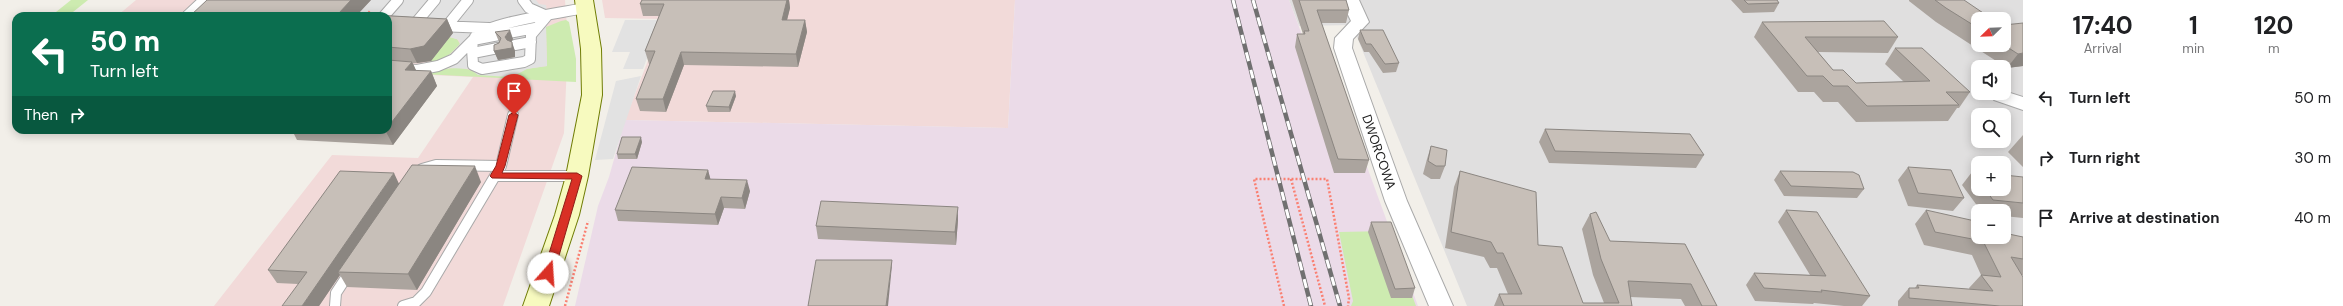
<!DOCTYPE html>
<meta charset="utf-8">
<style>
body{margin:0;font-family:"DM Sans",sans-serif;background:#f6f6f6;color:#202124;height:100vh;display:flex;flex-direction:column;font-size:15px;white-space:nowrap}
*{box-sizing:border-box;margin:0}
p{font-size:13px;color:#757577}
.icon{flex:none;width:22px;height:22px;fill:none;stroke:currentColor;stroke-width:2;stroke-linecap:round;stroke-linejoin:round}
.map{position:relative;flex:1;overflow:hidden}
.drawer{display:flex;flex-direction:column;background:#fff;width:320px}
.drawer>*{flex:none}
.hud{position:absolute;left:12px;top:12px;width:380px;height:122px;border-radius:12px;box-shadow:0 2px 10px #0003;background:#0b6e4f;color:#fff;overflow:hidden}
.needle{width:26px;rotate:247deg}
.tools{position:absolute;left:1971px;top:12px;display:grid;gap:8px}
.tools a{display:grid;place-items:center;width:40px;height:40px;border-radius:8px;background:#fff;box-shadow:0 2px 10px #0003;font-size:20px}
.pin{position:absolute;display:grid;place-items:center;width:34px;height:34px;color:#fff;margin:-41px -17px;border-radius:50% 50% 50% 0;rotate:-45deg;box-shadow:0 0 4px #0007}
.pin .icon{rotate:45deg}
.me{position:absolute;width:44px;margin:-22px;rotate:19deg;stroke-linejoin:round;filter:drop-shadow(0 0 3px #0008)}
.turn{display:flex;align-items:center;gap:14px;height:84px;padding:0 12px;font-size:18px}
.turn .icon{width:52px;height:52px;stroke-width:2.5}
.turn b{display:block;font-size:28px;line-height:34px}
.then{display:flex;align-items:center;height:38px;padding:0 12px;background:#0003;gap:8px;font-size:15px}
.eta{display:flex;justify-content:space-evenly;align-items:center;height:68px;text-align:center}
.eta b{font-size:24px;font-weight:700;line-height:28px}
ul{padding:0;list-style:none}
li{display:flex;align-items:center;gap:12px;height:60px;padding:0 12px}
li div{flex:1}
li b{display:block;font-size:15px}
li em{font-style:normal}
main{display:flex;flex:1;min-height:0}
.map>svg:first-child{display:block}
.residential{fill:#e0dfdf;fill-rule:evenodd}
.commercial{fill:#f2dad9}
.industrial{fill:#ebdbe8}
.grass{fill:#cdebb0}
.parking{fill:#e2e2e2}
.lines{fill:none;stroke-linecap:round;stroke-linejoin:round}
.lane-casing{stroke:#a9a9a9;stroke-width:12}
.street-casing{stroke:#a9a9a9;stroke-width:2}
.secondary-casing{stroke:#707d05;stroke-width:2}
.path{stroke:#fa8072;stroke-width:2.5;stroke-dasharray:2 2;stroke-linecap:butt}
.lane{stroke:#fff;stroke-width:10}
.street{fill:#fff;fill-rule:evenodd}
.secondary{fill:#f7fabf;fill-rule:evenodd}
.rail-casing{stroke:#707070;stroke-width:4.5}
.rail{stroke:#fff;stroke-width:3;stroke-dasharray:9;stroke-linecap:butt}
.wall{fill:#aba49e}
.shaded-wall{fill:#8b8681}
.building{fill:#c7bfb8;stroke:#8b8681}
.route{fill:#d93025;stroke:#8d1f18}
.labels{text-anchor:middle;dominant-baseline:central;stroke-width:3.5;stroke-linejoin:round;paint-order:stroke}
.street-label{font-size:13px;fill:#222;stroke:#fff}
</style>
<main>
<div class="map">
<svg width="2023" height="306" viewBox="0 0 2023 306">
<rect width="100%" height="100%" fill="#f2efe9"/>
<path class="residential" d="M1289 0H2023V306H1467L1352 25 1299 26ZM1978 19H2004V45H1978ZM1978 67H2004V93H1978ZM1978 115H2004V141H1978ZM1978 163H2004V189H1978ZM1978 211H2004V237H1978Z"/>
<path class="commercial" d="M136 0H565L568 41 564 133 503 306H214L332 155 418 158 473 77 388 73V16H117Z
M602 0H1015L1008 128 625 120 664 19 605 18Z"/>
<path class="industrial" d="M1015 0H1289L1305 43 1322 44 1418 306H575L598 206 609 177 625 120 1008 128Z"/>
<path class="grass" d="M71 0H88L68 16H51Z
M566 20 569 22 576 59V82L422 74C440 70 463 62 479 75L547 66 546 27 561 21Z
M449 37 457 39 460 44 446 58 428 64Z
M1388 231 1416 306H1351L1353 301 1339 232Z"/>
<path class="parking" d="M371 0H536L539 4 546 5 548 23 546 27 547 66 527 69 512 77 478 75 470 69 450 68 431 72 436 62 452 53 460 44 459 40 388 16H356Z
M625 20H661L643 69H623L630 52H612Z
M641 76 613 159 595 160 616 81Z"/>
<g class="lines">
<defs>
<path id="lane" d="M523 0 529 8 547 16
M187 16 204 0
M384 16 398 0
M547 16 531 35 530 59 524 62 482 69 473 65C473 56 470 45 475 37 484 23 566 12 585 8
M414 25 435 0
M437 26 489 28
M447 26 468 0
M515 45 531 42
M473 53 498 48
M388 68 417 70 438 66 454 59 473 40 535 28
M422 169 436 165 501 166 513 115
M335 306 336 293 351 270
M403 306 416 302 426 292 495 176H577"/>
<path id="street" d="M1341 0H1359L1369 22 1353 39 1352 48 1407 201 1453 306H1429L1385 201 1334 48 1335 38 1351 21Z
M2004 91 2023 97V110L1994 100 1991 96 1993 93H2004Z"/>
<path id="secondary" d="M575 0H593L601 49 602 95 588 176 579 215 549 306H523L555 215 566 176 582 95 581 49Z"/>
</defs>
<use href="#lane" class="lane-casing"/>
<use href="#street" class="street-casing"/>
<use href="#secondary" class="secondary-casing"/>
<path class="path" d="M366 16 371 10
M1291 179 1325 306
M565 306 588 221
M1284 306 1254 179H1327L1349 298 1348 306"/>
<use href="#lane" class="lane"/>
<use href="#street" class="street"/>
<use href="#secondary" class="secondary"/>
<defs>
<path id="rail" d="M1233 0 1311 306
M1253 0 1340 306"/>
</defs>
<use href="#rail" class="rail-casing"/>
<use href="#rail" class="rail"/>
</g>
<path class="wall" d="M371 0 358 14 447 19 453 33 431 61 417 63H413L416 71H431L437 86 393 145 297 140 292 130H388V16H190Z
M642 0H789L790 8 787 20H805L807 32 798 67 684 65 666 112 640 111 636 99 650 64H649L645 51 659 16H643L640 4Z
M1292 0H1346L1349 10 1346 23H1321L1369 160 1365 173H1334L1295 47 1297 34H1303Z
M1731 0H1777L1779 3 1774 12 1743 13Z
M1909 0H1964L1978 19V45H2004L2023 23V66L2007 68 1936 22 1909 1Z
M1762 22 1898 37 1888 53 1818 52 1833 70 1856 83 1904 82 1885 64 1895 48 1970 92 1959 108H1957L1948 121 1856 122 1838 102H1823L1814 92H1798L1754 37Z
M1360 30 1399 63 1396 72 1383 73 1369 52H1364L1358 39Z
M495 32 513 39 511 42 515 51V57L498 60 494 51 499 42Z
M736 96 730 112H708L706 106Z
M1545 129 1704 155 1696 168 1549 163 1539 142Z
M2023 135V167L2008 152Z
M642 142 637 159H618L617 154Z
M1431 146 1445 166 1440 179H1431L1423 174 1427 159Z
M1908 167 1964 198 1953 211 1908 206 1898 180Z
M708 170 710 179 750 191 745 209 724 208 718 225 618 221 615 210Z
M1460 171 1538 245 1583 303H1604L1593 275 1582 229 1590 214 1610 241 1685 244 1717 306H1685L1681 299 1630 297 1632 306H1494L1499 294H1508L1497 268H1490L1484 257 1445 248 1454 187Z
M1780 171 1864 189 1857 198 1784 196 1774 180Z
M1972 172 1978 173V189H2004L2023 177V218L2004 216V211H1981L1962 185Z
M481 182 417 290 347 287 340 275 319 306 298 284 277 283 268 270 399 183Z
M1786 210 1870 296 1862 306H1844L1814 303 1813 304 1755 301 1746 285 1754 273 1810 275 1778 222Z
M1926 210 1978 229 2023 237V275H2021L2023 306H1898V301L1909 288H1915L1917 285 1970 290 1969 288 1981 275 1972 255 1924 245 1915 224Z
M958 220 956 245 818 239 816 226Z
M1371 222 1415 288 1412 298H1391L1368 232Z"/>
<path class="shaded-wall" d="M351 0H371L356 16 339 13Z
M787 0H789L790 8 784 32 782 20Z
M447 19 453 33 431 61 417 63 410 49Z
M805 20 807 32 798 67 796 54Z
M510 30 513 39 509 46 505 37Z
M512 42 515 51V57L498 60 494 51Z
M681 52 684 65 666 112 663 99Z
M2023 53V66L2007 68 2018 54Z
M412 62 419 76 405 70Z
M431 71 437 86 393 145 385 130H388V127Z
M735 91 736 96 730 112 729 107Z
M641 137 642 142 637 159 635 154Z
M475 166 481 182 417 290 408 274Z
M708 170 711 181 705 179Z
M394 173 400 186 338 272 340 275 319 306H302Z
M747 180 750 191 745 209 742 198Z
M721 197 724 208 718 225 715 214Z
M958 207V220L956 245 955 232Z
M892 260V265L888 306H886Z"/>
<path class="building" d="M207 0H351L339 13 447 19 424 46 410 49 388 47V16H190Z
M642 0H787L782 20H805L796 54 681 52 663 99H636L655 51H645L664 4H640Z
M1299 0H1346L1349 10H1317L1369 160 1338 159 1297 34H1305L1304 31H1309Z
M1744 0H1777L1779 3 1748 4Z
M1935 0H1964L1992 19H1978V28L1946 8Z
M1884 21 1898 37H1805L1833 70H1843L1856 83 1930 81 1895 48H1922L1970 92H1946L1959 105 1867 106 1848 86H1833L1823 76H1807L1762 22Z
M2023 23V53L2018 54 2004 45V25Z
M510 30 505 37 507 40 512 42V48L494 51V45L499 43 501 38 495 32Z
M1360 30H1383L1399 63 1385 64 1371 44H1366Z
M388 60 412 62 405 70 431 71 388 127Z
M713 91H735L729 107 706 106Z
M1545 129 1690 134 1704 155 1555 151Z
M622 137H641L635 154H617Z
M1431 146 1447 150 1445 166H1436L1428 161Z
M412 165 475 166 408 274 338 272Z
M632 167 708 170 705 179 747 180 742 198 721 197 715 214 615 210Z
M1908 167 1951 170 1964 198 1918 193Z
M340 171 394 173 302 306H282L307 272 268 270Z
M1460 171 1536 192 1538 245 1562 247 1583 303H1619L1601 259 1590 214 1596 212 1610 241 1685 244 1717 306H1702L1691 284 1628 281 1632 306H1504L1499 294H1522L1503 253H1497L1491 242 1451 232Z
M1780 171 1853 172 1859 175 1864 189 1791 186Z
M1972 172 1978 173V179Z
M2004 175 2023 177V203L1993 200 1985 189H2004Z
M821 201 958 207 955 232 816 226Z
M1786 210 1817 212 1870 296 1821 290 1822 292 1764 288 1754 273 1826 276Z
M1926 210 1975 221 1978 229V237H2004V233L2023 237V259L2011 257 2023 277V306H2000L1909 298V288H1919L1917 285 1993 291 1981 275 2001 277 1983 241 1935 232Z
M1371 222H1391L1415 288 1395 289Z
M816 260H892L886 306H808Z"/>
<path class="route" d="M514 112 518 115 505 166 502 173H577L582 176 554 273 548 277 543 273 572 179 492 178 490 176 496 166 509 115Z"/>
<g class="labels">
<g class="street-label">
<text transform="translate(1379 152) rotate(71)">DWORCOWA</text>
</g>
</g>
</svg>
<div class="tools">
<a><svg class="needle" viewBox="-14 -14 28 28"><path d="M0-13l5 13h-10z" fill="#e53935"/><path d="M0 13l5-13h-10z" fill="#757577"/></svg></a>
<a><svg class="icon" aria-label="sound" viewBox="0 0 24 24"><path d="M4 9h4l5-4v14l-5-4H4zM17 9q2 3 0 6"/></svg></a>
<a><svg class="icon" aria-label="search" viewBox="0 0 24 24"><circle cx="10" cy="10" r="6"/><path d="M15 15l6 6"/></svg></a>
<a>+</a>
<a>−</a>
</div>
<div class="pin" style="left:514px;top:115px;background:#d93025"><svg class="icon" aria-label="arrive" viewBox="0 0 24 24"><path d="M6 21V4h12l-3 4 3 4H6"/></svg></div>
<svg class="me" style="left:548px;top:273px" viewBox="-20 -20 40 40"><circle r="19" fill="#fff"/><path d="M0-13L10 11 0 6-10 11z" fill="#d93025"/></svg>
<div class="hud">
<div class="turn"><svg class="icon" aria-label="left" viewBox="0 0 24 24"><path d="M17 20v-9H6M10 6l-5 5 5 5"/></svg><div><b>50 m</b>Turn left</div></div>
<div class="then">Then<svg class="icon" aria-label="right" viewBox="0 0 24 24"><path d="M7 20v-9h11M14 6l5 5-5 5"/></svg></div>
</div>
</div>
<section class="drawer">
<div class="eta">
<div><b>17:40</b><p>Arrival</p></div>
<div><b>1</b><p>min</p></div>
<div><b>120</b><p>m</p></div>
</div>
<ul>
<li><svg class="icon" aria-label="left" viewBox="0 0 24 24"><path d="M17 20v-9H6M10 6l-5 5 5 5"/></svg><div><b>Turn left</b></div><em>50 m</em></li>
<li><svg class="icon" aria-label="right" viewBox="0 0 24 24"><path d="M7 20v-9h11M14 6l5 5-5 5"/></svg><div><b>Turn right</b></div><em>30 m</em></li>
<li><svg class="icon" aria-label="arrive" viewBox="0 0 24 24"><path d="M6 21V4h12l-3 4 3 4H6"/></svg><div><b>Arrive at destination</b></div><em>40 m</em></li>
</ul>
</section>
</main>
